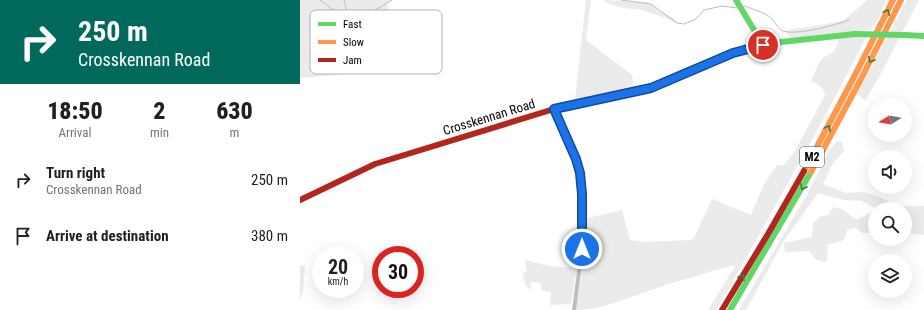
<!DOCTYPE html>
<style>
body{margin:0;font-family:"Roboto Condensed",sans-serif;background:#f6f6f6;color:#202124;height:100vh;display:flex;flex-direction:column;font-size:15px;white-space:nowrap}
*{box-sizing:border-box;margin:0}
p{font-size:13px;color:#757577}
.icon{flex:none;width:22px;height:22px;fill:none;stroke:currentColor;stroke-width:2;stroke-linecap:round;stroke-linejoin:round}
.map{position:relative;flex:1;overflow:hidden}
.panel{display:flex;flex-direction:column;background:#fff;width:300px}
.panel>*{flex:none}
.guide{background:#00695c;color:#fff;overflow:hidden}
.needle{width:26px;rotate:259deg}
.tools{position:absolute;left:568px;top:98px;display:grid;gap:8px}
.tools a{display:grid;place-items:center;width:44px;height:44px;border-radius:50%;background:#fff;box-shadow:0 4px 16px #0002;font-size:20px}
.speed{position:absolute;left:12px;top:246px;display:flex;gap:8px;font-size:20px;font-weight:700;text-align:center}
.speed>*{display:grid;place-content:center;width:52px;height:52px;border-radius:50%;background:#fff;box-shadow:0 4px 16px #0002;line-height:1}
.speed small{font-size:10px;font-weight:400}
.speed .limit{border:6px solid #d22;background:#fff;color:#111}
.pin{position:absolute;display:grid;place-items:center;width:34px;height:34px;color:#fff;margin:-17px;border:2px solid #fff;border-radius:50%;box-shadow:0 1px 4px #0007}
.me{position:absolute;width:44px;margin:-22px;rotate:0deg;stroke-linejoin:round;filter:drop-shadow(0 0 3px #0008)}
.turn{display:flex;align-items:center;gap:14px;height:84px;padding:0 12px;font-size:18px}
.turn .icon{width:52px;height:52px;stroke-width:2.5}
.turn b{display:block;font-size:28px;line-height:34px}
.eta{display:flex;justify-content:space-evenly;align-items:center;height:68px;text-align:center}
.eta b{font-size:24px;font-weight:800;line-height:28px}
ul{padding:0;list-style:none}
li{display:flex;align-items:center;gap:12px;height:56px;padding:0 12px}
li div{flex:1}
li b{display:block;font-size:15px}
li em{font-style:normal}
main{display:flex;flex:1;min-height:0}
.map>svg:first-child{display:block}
.green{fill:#ebebeb}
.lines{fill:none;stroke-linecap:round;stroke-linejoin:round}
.stream{stroke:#bdbdbd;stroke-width:1}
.street{stroke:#bebebe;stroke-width:4}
.fast{stroke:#63d668;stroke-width:6}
.slow{stroke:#ff974d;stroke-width:6}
.jam{stroke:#b3261e;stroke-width:6}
.fast-bridge{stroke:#63d668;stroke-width:6}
.oneway{stroke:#3b803e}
.route-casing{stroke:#114b97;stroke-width:10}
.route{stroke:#1a73e8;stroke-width:7}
.labels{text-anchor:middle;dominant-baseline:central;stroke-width:3;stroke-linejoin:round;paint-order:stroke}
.shield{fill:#fff;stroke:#4c4c4c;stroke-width:1}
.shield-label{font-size:12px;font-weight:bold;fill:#000}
.street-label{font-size:13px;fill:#000;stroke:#fff}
.key{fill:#fff;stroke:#b2b2b2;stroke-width:1}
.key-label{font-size:11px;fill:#000}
</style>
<main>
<section class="panel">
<div class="guide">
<div class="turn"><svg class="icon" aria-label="right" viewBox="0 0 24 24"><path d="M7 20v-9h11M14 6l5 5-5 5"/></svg><div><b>250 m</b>Crosskennan Road</div></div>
</div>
<div class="eta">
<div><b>18:50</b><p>Arrival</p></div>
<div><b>2</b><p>min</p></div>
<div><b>630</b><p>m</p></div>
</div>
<ul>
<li><svg class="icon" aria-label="right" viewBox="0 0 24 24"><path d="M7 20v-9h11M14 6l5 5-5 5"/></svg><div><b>Turn right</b><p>Crosskennan Road</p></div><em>250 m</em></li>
<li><svg class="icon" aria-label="arrive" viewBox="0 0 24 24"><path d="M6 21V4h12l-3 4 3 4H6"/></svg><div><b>Arrive at destination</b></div><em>380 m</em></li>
</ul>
</section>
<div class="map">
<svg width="624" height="310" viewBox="0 0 624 310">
<rect width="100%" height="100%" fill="#fff"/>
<path class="green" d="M0 0H93L87 3 101 66 59 73 0 78Z
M286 0H291L286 40 332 75 334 88 276 100 275 99Z
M303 0 347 2C353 5 355 8 360 11 366 15 372 16 377 21V23C366 18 356 14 345 11 328 7 318 10 303 0Z
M567 0H586L578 19 570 30 490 38 486 32 491 29 502 28 542 21 556 10Z
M607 0H619L580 75 565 101 557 94Z
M539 37H566C522 125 473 210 425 295L416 310H408L434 268V265C407 273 380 280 354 289 329 297 302 310 276 310L284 256V219L322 210 330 240 345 242 391 240 394 238 412 199 451 215 464 184 477 165H484L495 151 525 95C524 87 517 84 511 81L521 59 533 52 537 46Z
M537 141 542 142 544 151 533 163 523 184 546 193 564 192 575 195 599 206H624V235L605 233V209H577L561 201 543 200 518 193 483 242 446 310H439L505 198 530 149Z
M533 207 542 209 557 220 575 210V233H563L556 228 547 230 544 240 528 245 527 262 516 260 509 251 485 252 484 243 512 237 513 223 521 216 528 215Z
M225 260 250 266 276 268 277 269 271 304 250 305 251 292 241 290V283L231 282V290L226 286 222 273 227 272Z
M5 265 3 292 0 300V266Z"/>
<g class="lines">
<path class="stream" d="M20 0 48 21
M44 0 49 20
M321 0 351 4 377 23 384 24 396 19 404 10 422 6 437 8
M443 7 445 6C454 10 464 12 471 18 475 22 477 27 481 30 494 37 535 25 549 20
M70 13 72 26
M49 21 70 13 92 0
M73 30 80 65"/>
<path class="street" d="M254 109 276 159 281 182 282 249 274 310"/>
<path class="fast" d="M436 0 463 45
M604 35 624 36
M299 99 351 88 433 53 472 43 555 34
M430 310 511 172"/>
<path class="slow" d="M504 171 553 79 593 0
M511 172 561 79 601 0"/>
<path class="jam" d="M0 200 75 164 254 109 299 99
M422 310 468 234 504 171"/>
<path class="fast-bridge" d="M555 34 604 35"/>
</g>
<defs><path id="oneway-chevron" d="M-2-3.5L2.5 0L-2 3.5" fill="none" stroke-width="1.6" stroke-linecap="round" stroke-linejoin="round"/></defs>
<g class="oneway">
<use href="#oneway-chevron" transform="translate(587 12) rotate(-64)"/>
<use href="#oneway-chevron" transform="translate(571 60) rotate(117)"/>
<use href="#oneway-chevron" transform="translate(528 128) rotate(-62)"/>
<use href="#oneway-chevron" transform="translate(503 187) rotate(119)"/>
<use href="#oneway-chevron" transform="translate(442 277) rotate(-59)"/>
</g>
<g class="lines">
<defs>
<path id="route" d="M282 249V194L280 173 276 159 254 109 351 88 433 53 463 45"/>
</defs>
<use href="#route" class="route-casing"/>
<use href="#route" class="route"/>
</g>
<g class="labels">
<rect class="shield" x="500" y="147" width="24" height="20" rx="3"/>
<g class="shield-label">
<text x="512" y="157">M2</text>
</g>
<g class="street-label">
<text transform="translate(189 117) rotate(-17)">Crosskennan Road</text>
</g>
</g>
<rect x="10" y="10" width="132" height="64" rx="6" class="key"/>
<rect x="18" y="22" width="18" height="4" fill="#63d668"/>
<rect x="18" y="40" width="18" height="4" fill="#ff974d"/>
<rect x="18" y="58" width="18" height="4" fill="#b3261e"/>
<g class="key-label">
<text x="43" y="28">Fast</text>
<text x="43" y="46">Slow</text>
<text x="43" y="64">Jam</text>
</g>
</svg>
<div class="tools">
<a><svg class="needle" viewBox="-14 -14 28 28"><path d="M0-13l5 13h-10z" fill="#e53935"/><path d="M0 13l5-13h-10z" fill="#757577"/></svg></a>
<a><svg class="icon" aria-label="sound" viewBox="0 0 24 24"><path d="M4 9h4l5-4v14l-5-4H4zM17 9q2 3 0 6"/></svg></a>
<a><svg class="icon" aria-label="search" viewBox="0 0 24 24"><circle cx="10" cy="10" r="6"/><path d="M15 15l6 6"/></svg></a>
<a><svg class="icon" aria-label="layers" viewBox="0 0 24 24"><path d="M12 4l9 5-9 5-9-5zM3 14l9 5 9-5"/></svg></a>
</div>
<div class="speed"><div>20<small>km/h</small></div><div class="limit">30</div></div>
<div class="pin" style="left:463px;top:45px;background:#d93025"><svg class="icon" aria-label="arrive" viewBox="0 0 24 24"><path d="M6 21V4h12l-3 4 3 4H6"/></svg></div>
<svg class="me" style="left:282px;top:249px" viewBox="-20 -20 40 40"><circle r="17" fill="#1a73e8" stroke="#fff" stroke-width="3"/><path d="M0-11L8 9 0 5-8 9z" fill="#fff"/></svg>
</div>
</main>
